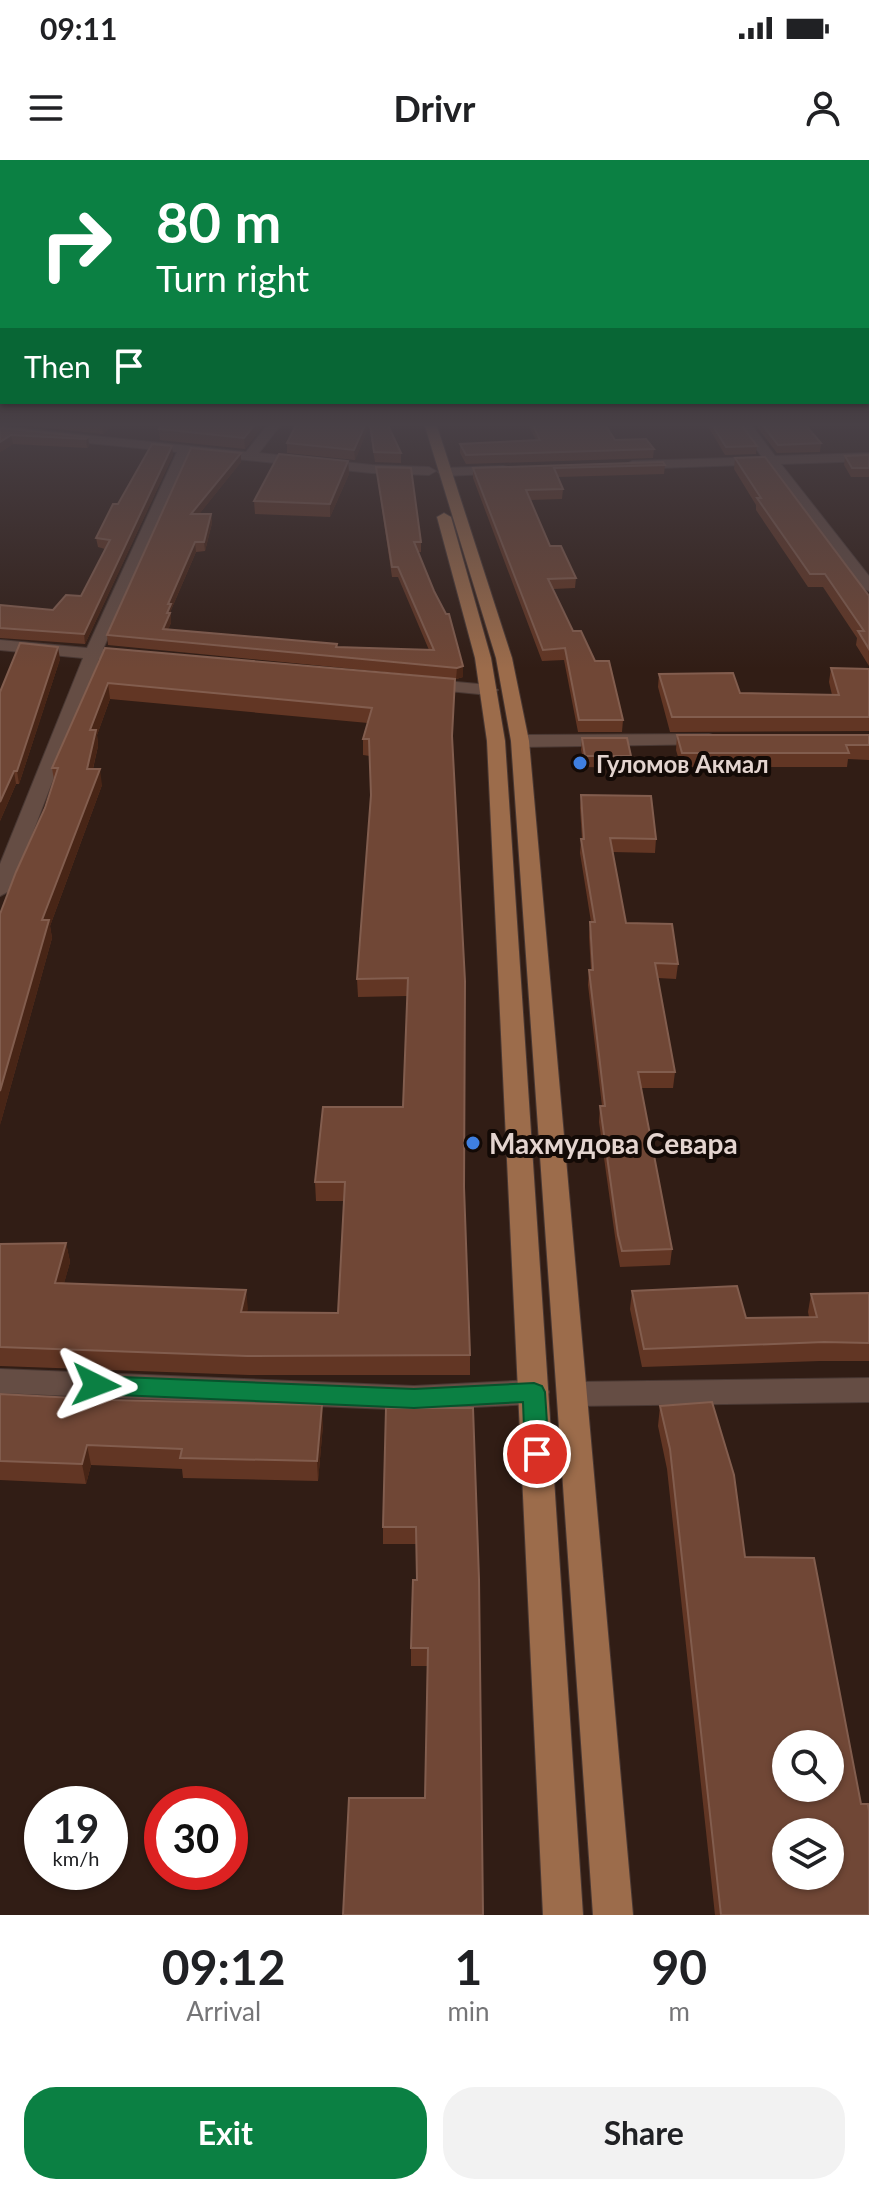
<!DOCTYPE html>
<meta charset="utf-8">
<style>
body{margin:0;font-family:Lato,sans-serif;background:#f2f2f2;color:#202124;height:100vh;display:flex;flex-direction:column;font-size:30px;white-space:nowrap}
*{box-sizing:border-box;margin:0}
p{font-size:26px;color:#757577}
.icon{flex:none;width:44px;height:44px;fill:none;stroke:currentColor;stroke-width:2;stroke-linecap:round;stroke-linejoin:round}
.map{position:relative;height:1755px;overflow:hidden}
.sheet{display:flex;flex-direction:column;background:#fff;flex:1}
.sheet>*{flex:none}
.guide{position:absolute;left:0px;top:0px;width:870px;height:244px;box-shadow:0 2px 6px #0004;background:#0b8043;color:#fff;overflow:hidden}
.buttons{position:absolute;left:772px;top:1570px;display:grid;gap:16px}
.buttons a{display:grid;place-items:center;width:72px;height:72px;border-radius:50%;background:#fff;box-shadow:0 2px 6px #0004;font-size:40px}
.speed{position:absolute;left:24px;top:1626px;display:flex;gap:16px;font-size:40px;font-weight:700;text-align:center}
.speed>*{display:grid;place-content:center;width:104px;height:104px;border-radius:50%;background:#fff;box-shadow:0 2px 6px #0004;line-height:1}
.speed small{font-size:20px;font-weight:400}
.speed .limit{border:12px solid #d22;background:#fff;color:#111}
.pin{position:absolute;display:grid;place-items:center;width:68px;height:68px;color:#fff;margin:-34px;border:4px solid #fff;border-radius:50%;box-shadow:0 2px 8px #0007}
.me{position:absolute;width:88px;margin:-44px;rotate:93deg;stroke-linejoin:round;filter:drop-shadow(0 0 6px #0008)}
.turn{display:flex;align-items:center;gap:28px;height:168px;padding:0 24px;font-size:36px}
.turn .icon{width:104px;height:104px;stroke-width:2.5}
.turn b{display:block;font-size:56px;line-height:68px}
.then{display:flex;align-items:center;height:76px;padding:0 24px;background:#0003;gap:16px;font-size:30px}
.eta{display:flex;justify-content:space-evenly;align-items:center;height:136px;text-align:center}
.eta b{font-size:48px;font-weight:700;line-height:56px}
.button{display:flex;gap:16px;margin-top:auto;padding:16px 24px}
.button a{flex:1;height:92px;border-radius:32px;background:#0b8043;color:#fff;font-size:32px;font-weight:700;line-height:92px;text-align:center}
.button a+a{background:#f2f2f2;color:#202124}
.status{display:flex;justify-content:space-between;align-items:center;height:56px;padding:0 40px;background:#fff;direction:ltr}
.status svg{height:22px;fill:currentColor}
header{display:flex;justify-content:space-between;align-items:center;height:104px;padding:0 24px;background:#fff;font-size:36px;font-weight:700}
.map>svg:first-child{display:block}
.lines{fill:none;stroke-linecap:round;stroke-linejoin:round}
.street-casing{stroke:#493833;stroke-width:2}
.primary-casing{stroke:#493833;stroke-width:2}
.street{fill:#654d44;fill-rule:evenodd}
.primary{fill:#9c6c4b;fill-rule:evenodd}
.wall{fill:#623624}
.shaded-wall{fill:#482516}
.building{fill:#704736;stroke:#825d4e;stroke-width:2;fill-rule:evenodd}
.route{fill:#0b8043;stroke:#07532c;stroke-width:2}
.shop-dot{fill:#3f7fe0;stroke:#130a06;stroke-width:3}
.labels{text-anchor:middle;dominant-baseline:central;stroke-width:8;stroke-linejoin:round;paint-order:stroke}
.far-poi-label{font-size:24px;font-weight:bold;fill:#e3d4cf;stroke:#130a06;text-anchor:start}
.poi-label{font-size:28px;font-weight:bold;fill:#e3d4cf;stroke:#130a06;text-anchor:start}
</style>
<div class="status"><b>09:11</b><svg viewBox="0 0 49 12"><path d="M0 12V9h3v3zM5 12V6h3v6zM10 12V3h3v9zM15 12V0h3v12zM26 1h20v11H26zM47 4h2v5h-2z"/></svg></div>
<header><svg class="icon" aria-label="menu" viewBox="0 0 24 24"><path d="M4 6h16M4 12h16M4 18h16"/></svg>Drivr<svg class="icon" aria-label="person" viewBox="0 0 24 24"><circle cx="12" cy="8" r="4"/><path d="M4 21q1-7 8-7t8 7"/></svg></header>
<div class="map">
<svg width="869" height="1755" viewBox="0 0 869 1755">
<rect width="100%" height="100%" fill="#311d15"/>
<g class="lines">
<defs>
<path id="street" d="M269 263H282L259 293 372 305 429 307 436 311 429 315 372 313 190 294 103 489 132 492 140 497 132 502 99 499 11 730 0 736V704L83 498 0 490V480L87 488 177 292 0 274V266L246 292Z
M737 263H750L775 296 869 293V301L781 304 869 416V431L864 429 768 304 632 309 625 305 632 301 762 297Z
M503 306 508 307V313L445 316 438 312 445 308Z
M424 519 489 525 498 530 489 535 418 528 415 524Z
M709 574 716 576 718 580 716 584 520 587 511 581 520 575Z
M0 1209 414 1226 534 1220 545 1223 549 1232 545 1241 534 1244 414 1250 0 1233Z
M869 1218V1242L572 1246 561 1243 557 1234 561 1225 572 1222Z"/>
<path id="primary" d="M424 263H436L512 498 529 581 633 1755H593L511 581 496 498Z
M444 353 451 357 491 498 505 581 583 1755H543L487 581 475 498 437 357Z"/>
</defs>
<use href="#street" class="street-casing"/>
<use href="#primary" class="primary-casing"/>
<use href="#street" class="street"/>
<use href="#primary" class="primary"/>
</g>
<path class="wall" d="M2 263H114L103 274Z
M163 263H265L245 289 160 280 159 269Z
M297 263H387L401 293V303L375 302 369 266 355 300 287 293V283Z
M527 263H604L615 280 654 289 653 298 466 304 460 293V284L536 280Z
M706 263H740L757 286 756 294 725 295Z
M754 263H804L821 283 820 292 777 293Z
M0 268 88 277 89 286 87 288 13 284 0 292Z
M191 288 241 302 199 354H211L212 363 205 391 196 392 171 450V463L168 469 337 484 338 487 429 490 398 417H392L377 316 376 307 421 382V392H418L463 506V517L456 519 108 485 107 475Z
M173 295 85 484 0 478V445L53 450 81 436 105 389 98 387 96 378 118 344Z
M869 295V317H851L844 305 845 296Z
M735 298 869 436V506L856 485 857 478 823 427H808L756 350V345L734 309Z
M348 301 349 314 330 357 255 354 254 341Z
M665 305 664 314 558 317 563 329 562 339 530 340 550 386 576 418 575 428 553 429 573 471 623 560 622 572H578L564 500 542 501 473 318V308Z
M105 488 455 519 452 584 464 1027 470 1195V1215H249L0 1206V1084L66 1083 70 1102 64 1123 246 1130 247 1152 338 1153 344 1041H316L315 1022 403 947 407 836 358 837 357 819 371 636 370 596 363 595V579L368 563 110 539 97 575 98 586 93 609 102 625 50 766 52 778 0 965 45 648 54 620 52 608Z
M60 499 19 624H16L0 661V532Z
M831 508 869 509V571L670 572 658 527 659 514 740 533 832 535 829 522Z
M677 575H869V600L848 599 847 607H681L676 590Z
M582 578 631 596 630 608 585 607 581 590Z
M581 635 656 679 655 693 613 692 626 763 678 804 676 819 658 818 675 912 673 928H641L672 1089 670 1105 620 1107 617 1091 599 962 600 946H602L588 825 589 810H591L589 777 590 762H591L580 693 581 679H582L580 648Z
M632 1131 746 1158 809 1157 808 1152 811 1134 869 1133V1201H820L642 1207 630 1149Z
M0 1234 323 1265 318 1321 183 1318 182 1309 91 1305 86 1324 0 1320Z
M660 1246 745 1397 861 1644 869 1755H715L667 1309 658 1266Z
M473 1248 425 1638 427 1506H411V1488L417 1420 416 1384H383V1367Z"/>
<path class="shaded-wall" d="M103 263H114L103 274 102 265Z
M256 263H265L245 289 244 278Z
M366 263H369V266L355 300 354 290Z
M11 275 13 284 0 292V282Z
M88 277 89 286 87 288 86 279Z
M172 286 173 295 85 484 84 474Z
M241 293V302L192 363 191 354Z
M348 301 349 314 330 357V344Z
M211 354 212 363 205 391 204 382Z
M195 382 196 392 171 450V463L164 479 163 469 168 444Z
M58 487 60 499 19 624 17 611Z
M463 506V517L456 519 457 508Z
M108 523 110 539 97 575 98 586 89 625 87 609 90 570Z
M100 609 102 625 50 766 52 778 0 965V931L42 760Z
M14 611 16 624 0 661V642Z
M66 1083 70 1102 59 1142 55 1123Z
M246 1130 248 1149 243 1171 241 1152Z
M322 1245 323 1265 318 1321 317 1301Z
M87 1285 91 1305 86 1324 82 1304Z"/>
<path class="building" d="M163 263H256L244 278 159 269Z
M297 263H366L354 290 287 283Z
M370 263H387L401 293 374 292Z
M532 263H604L615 280 646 279 654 289 466 295 460 284 540 280Z
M711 263H740L757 286 726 287Z
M761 263H804L821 283 778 285Z
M0 268 88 277 86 279 11 275 0 282Z
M152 284 172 286 84 474 0 468V445L53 450 66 435 81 436 110 380 96 378 113 344H118Z
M191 288 241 293 191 354H211L204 382H195L168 444H171L167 453H170L163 469 337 484 336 487 434 490 398 407H392L376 307 411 308 421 382H414L434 431 446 454H449L463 506 457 508 107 475Z
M279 294 348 301 330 344 254 341Z
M869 295V308H852L845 296Z
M765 297 869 436V489L858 471H864L825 414H810L757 338H761L735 298Z
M663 302 665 305 554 308 563 329 526 330 550 386H561L576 418 548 419 573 471H581L595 501H609L623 560H579L565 488 543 490 473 308Z
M20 483 58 487 17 611H14L0 642V532Z
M105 488 455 519 452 576 465 821 464 1027 470 1195 247 1196 0 1187V1084L66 1083 55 1123 246 1130 241 1152 338 1153 345 1022H315L323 947H403L408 818 357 819 371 635 369 579H363L372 548 108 523 90 570H96L87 609H100L42 760H49L0 931V754L16 712 45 648 58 608H52Z
M831 508 869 509V557H672L659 514 733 513 740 533 839 535Z
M677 575H869V585H846L849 593H682Z
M582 578H627L631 596H585Z
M581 635 651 636 656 679 610 678 626 763 672 764 678 804 655 803 675 912H638L672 1089 622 1091 618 1075 600 946H605L589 810H593L590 762H595L581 679H584Z
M737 1126 746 1158 817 1157 811 1134 869 1133V1183L824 1182 644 1189 632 1131Z
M0 1234 111 1240 322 1245 317 1301 180 1298 182 1289 87 1285 82 1304 0 1301Z
M712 1242 734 1315 745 1397 814 1398 861 1644H868L869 1651V1755H721L670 1289 660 1246ZM786 1584H830V1628H786ZM786 1672H830V1716H786Z
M386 1248H473L479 1419 483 1755H343L349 1638H425L428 1488H411L413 1420H417L416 1367H383Z"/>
<linearGradient id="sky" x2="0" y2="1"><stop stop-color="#1b100c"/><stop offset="0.52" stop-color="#484046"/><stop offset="1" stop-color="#484046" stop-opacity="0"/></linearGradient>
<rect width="869" height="509" fill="url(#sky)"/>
<path class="route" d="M96 1216 414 1229 534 1223 542 1226 545 1232 549 1294 546 1301 537 1304 529 1301 525 1294 523 1242 414 1248 96 1234 87 1231 84 1225 87 1219Z"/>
<g class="shop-dot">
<circle cx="580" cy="603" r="8"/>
<circle cx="473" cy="983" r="8"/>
</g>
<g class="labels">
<g class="far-poi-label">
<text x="596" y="603">Гуломов Акмал</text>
</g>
<g class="poi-label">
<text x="489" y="983">Махмудова Севара</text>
</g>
</g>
</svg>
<div class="buttons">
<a><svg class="icon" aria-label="search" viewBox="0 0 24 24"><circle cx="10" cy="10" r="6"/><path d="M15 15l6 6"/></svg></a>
<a><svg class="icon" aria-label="layers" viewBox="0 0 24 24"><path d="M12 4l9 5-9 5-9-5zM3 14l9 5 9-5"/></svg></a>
</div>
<div class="speed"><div>19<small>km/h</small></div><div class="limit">30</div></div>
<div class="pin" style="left:537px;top:1294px;background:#d93025"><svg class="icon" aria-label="arrive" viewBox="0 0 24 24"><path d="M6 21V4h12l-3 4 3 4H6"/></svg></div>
<svg class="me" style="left:96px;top:1225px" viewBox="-20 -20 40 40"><path d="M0-17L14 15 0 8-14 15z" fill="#0b8043" stroke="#fff" stroke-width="4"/></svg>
<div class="guide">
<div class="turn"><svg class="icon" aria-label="right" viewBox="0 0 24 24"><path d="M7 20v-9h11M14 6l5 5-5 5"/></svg><div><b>80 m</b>Turn right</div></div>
<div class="then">Then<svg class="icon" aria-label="arrive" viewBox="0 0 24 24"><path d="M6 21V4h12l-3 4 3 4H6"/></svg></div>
</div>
</div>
<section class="sheet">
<div class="eta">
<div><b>09:12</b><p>Arrival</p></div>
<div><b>1</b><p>min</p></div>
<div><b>90</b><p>m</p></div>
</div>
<div class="button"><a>Exit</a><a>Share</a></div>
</section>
